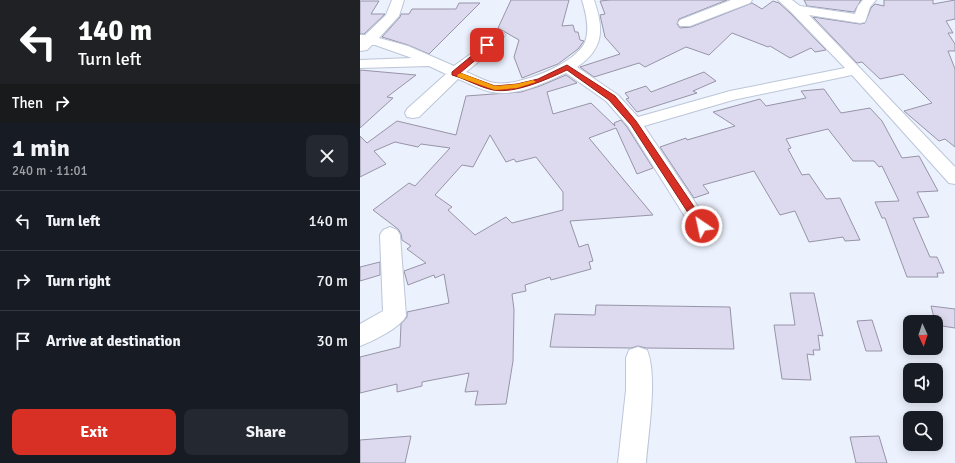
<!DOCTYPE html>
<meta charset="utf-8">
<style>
body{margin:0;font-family:Signika,sans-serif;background:#242831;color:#f1f3f6;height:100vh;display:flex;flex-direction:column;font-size:15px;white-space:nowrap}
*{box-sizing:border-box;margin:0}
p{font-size:13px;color:#9ea1a6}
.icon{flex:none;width:22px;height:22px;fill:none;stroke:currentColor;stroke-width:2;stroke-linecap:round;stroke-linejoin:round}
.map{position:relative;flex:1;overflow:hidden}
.panel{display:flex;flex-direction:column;background:#171b24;width:360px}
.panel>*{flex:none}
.guide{background:#202124;color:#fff;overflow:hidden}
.needle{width:26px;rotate:177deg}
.fabs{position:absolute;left:543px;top:315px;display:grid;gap:8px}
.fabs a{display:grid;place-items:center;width:40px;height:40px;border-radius:8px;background:#171b24;box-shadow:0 2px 10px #0003;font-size:20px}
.pin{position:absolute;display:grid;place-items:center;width:34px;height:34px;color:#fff;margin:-17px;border-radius:8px;box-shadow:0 2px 6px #0006}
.me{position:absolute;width:44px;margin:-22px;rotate:326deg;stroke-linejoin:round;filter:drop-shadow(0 0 3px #0008)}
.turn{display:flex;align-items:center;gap:14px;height:84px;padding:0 12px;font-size:18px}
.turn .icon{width:52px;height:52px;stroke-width:2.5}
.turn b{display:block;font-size:28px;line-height:34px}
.then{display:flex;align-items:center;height:38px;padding:0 12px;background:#0003;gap:8px;font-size:15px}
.round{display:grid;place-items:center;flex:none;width:42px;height:42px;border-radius:8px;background:#242831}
.head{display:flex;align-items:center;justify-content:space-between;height:68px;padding:0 12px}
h1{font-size:24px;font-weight:800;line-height:30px}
.primary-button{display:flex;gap:8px;margin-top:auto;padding:8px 12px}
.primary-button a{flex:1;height:46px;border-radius:8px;background:#d93025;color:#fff;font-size:16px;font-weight:800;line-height:46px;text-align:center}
.primary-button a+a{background:#242831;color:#f1f3f6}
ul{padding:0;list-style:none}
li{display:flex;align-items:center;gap:12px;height:60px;padding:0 12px;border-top:1px solid #363941}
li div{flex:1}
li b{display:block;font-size:15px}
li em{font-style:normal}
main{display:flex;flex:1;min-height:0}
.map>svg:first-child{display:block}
.building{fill:#dddaef;stroke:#9794a8;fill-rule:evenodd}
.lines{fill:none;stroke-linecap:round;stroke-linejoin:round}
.minor-casing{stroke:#bcc6d9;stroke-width:2}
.minor{fill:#fff;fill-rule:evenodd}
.route{fill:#d93025;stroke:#8d1f18}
.slow{fill:#f59e0b}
</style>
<main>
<section class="panel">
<div class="guide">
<div class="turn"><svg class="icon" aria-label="left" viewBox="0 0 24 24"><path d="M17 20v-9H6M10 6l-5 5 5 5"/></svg><div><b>140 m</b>Turn left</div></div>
<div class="then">Then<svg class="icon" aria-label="right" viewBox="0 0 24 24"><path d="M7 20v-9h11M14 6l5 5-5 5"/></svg></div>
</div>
<div class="head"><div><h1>1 min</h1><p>240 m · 11:01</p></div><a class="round"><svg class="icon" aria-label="close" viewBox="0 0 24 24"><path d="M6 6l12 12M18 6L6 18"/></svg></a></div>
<ul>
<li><svg class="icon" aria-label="left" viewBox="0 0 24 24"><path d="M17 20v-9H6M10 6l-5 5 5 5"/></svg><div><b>Turn left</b></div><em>140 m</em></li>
<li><svg class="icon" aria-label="right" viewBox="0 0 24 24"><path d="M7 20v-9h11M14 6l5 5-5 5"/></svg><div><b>Turn right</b></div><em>70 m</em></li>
<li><svg class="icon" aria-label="arrive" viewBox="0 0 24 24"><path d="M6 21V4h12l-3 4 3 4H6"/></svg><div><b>Arrive at destination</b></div><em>30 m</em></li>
</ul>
<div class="primary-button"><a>Exit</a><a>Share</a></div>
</section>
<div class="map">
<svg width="595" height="463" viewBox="0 0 595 463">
<rect width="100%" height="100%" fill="#ebf1fd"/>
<path class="building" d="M151 0H209L202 26 213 25 215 32H218L220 40 224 41 218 49 198 64 162 78 154 57 159 40 138 28Z
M250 0H367L319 19 317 24 320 28 331 27 392 3 402 9 413 1 419 3 430 13 466 50 455 52 451 48 430 58 410 46 408 47 372 33 349 55 326 47 285 67 279 63 234 77 220 67 260 54 245 37 240 15 245 14 240 1Z
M444 0H501L494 12 447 6Z
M524 0H573V4L595 0V19L586 21 593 33H588L595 44V51H588L595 69V147L585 139 579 141 544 111 572 103 543 74 520 79 502 62 497 63 453 17 500 24 505 23 511 8 515 4 524 6Z
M0 1H19L11 14H25L4 34H0Z
M99 3H120L69 54 48 45 22 37 40 17 41 14H49L52 9H96Z
M0 70 56 75 27 97 33 98 0 128Z
M344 72 356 81 333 91 337 93 277 112 266 99 269 98 265 93 286 86 291 92Z
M206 75 217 83 187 92 193 114 231 103 255 126 254 123 261 120 267 127 293 168 277 174 256 128 229 138 293 215 210 221 219 247 228 244 233 261 229 262 231 269 191 280 190 277 165 285 166 291 152 294 154 310 153 361 146 404 115 405 118 391 105 392 109 373 62 382V386L37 392V384L0 393V357L40 347 41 324 47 317V312L89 303 84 274 75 278 74 275 48 285 44 271 66 263 47 249 51 246 42 240 41 234 38 229 13 210 49 183 55 186 90 148 61 144 58 147 35 142 14 151 26 164 0 177V136L7 143 37 121 96 135 106 96 161 92 180 86ZM130 135 146 162 154 159 156 162 176 157 203 192V210L152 223 146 217 115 235 88 210 92 207 75 195 102 165 113 167Z
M464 89 481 113 510 108 522 121 542 158 559 156 578 191 557 192 569 217 553 218 570 257H577L584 273H577L578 277H547L525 218H522L515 202 539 201 522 166 519 167 514 161H493L468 129 426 139 431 148 428 149 442 175 449 174 466 199 480 198 500 240 485 241 483 237 449 242 435 211 420 215 394 171 343 185 349 193 334 198 300 147 326 138 327 140 375 126 353 112 400 99 406 106 446 98 441 91Z
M20 262V275L0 281V267Z
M430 293H454L463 336 458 335 460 350H453L454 355 447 354 451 380 422 379 414 325H435Z
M236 305 370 307 374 349 286 348 278 346 271 348 190 347 195 314 235 315Z
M571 306 595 309V328L576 325Z
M512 320 522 351H506L497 321Z
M51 436 45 463H0V440Z
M519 436 527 463H496L490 437Z"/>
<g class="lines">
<defs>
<path id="minor" d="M32 0H44L39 16 19 38 48 46 94 66 112 53 133 32 138 31 143 32 145 35 143 38 122 59 106 72C115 75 125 82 135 83 157 87 216 64 225 42 230 29 226 13 222 0H234C244 29 244 49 217 67L258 95 278 117 370 91 485 68 431 12 418 0H432L440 6 495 14 498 6 503 0H516L510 7 505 22 500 23 449 15 595 167V184L589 183 492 75 373 100 284 126 351 226 348 231 341 234 334 231 268 126 246 101 206 73C184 83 157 97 132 92 120 90 109 83 98 79L59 117 53 118 47 117 45 113 47 109 86 74 69 66 0 68V60L52 58 15 45H12L7 50 0 51V35H5L26 15Z
M371 0H392L390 3 330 26H320L318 23 320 20Z
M30 227 37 230 40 235 46 316C40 328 13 341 0 346V324L23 311 20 235 23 230Z
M278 347 287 350C298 376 288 434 286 463H258L266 390V358L269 350Z"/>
</defs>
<use href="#minor" class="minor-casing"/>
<use href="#minor" class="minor"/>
</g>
<path class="route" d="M127 43 130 44V47L119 57 100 73 135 86 157 84 178 79 207 65 255 96 276 121 345 223 346 226 345 228H338L271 125 249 100 207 70C188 79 155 94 133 90 119 87 106 79 92 75V72Z"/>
<path class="slow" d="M101 73 135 86 157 84 173 80 176 82 157 88 135 90 98 77 97 75Z"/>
</svg>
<div class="fabs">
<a><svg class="needle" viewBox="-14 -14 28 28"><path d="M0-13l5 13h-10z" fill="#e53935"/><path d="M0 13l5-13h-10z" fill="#9ea1a6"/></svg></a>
<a><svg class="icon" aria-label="sound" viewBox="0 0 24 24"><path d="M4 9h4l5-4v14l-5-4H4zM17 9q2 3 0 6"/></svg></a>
<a><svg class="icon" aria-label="search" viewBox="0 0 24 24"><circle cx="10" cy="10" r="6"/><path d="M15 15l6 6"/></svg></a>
</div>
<div class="pin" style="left:127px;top:45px;background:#d93025"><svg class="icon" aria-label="arrive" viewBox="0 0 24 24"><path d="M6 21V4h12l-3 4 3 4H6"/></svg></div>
<svg class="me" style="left:342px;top:226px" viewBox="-20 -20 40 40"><circle r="17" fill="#d93025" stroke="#fff" stroke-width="3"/><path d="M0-11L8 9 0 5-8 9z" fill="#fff"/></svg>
</div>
</main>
